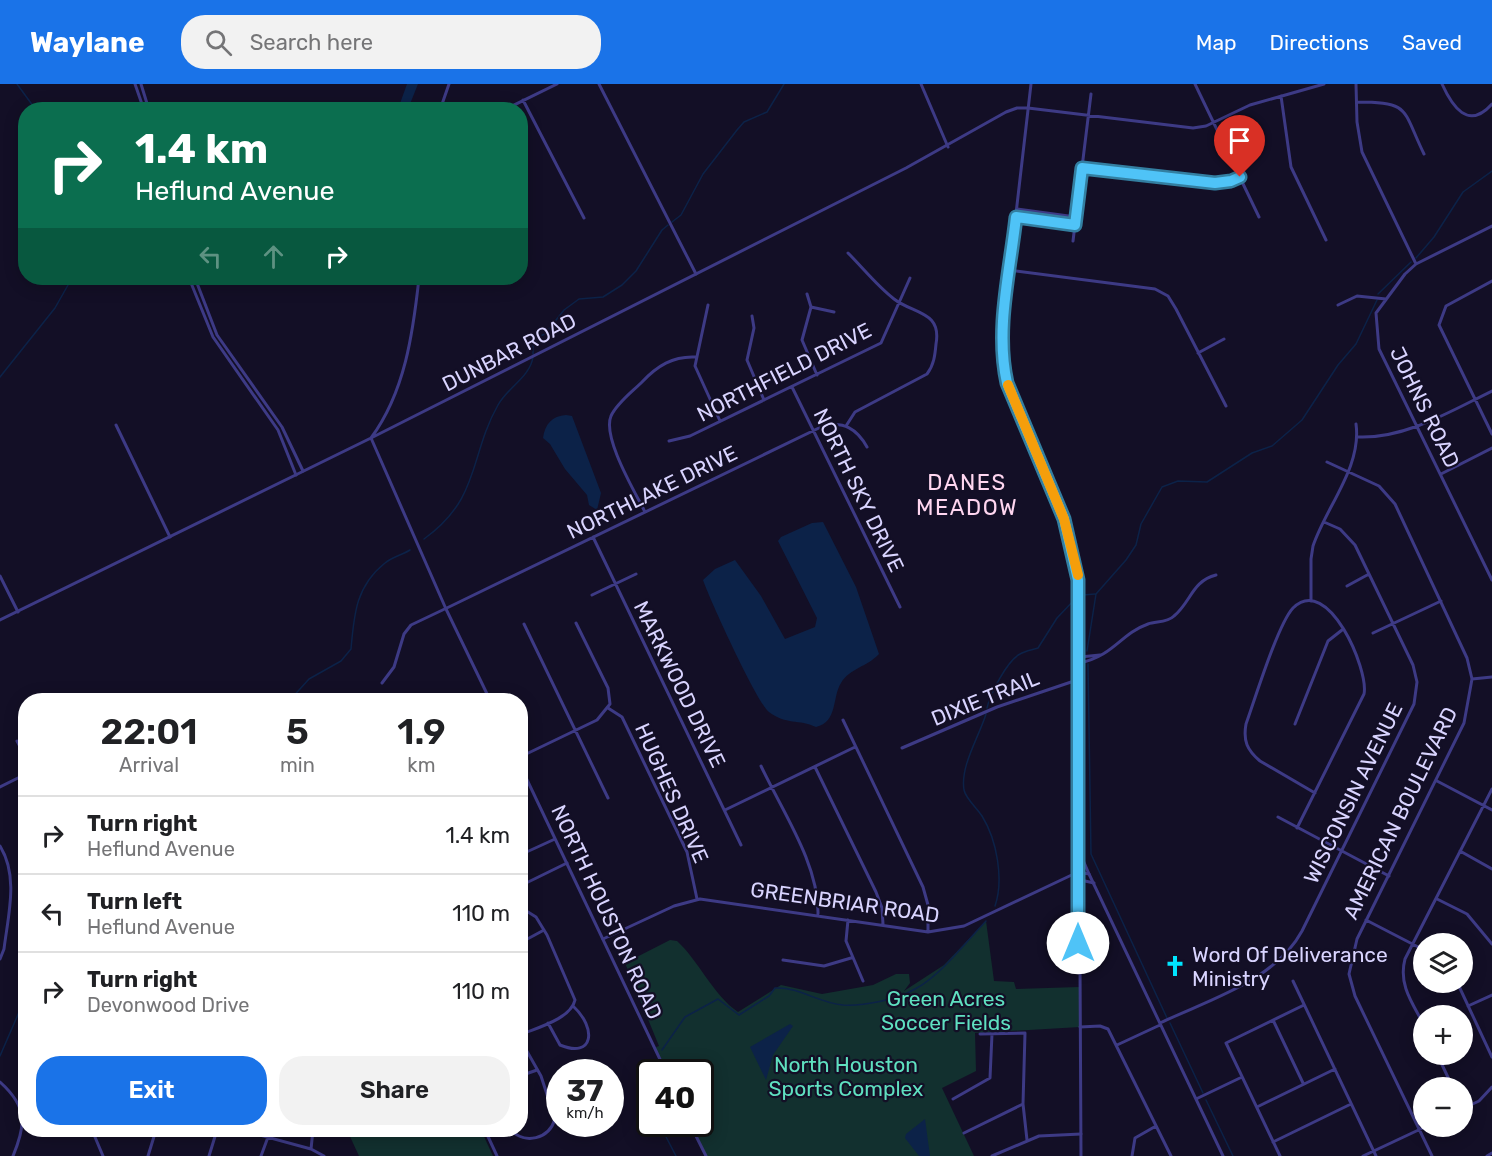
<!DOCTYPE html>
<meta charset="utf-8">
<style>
body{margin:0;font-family:Rubik,sans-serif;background:#f2f2f2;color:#202124;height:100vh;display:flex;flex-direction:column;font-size:22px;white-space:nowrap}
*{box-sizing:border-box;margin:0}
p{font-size:20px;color:#757577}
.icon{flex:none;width:33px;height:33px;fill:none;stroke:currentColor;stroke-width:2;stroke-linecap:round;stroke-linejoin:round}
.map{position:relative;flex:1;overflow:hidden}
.details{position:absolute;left:18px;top:609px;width:510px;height:444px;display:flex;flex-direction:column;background:#fff;border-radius:24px;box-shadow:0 3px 15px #0003}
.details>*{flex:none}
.hud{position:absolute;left:18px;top:18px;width:510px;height:183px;border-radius:24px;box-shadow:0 3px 15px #0003;background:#0b6e4f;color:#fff;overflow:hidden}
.fabs{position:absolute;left:1413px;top:849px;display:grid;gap:12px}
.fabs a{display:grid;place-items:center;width:60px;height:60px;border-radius:50%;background:#fff;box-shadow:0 3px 15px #0003;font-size:30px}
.speed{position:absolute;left:546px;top:975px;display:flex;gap:12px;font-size:30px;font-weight:700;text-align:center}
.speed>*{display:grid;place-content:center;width:78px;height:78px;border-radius:50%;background:#fff;box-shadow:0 3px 15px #0003;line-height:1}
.speed small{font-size:15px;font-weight:400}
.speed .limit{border:3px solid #111;border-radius:9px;background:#fff;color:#111}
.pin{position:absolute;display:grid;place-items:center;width:51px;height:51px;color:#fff;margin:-62px -26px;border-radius:50% 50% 50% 0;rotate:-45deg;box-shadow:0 0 6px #0007}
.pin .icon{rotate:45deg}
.me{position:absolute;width:66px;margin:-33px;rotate:0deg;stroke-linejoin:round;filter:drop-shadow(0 0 4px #0008)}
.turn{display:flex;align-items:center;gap:21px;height:126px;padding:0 18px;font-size:27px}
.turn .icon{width:78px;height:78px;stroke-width:2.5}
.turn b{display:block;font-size:42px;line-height:51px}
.lanes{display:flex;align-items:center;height:57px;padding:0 18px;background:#0003;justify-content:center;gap:30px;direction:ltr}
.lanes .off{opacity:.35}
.eta{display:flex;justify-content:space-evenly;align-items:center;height:102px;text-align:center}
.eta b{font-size:36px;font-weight:600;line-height:42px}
.cta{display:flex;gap:12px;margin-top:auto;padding:12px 18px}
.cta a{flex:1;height:69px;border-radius:24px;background:#1a73e8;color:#fff;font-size:24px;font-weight:600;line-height:69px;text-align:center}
.cta a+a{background:#f2f2f2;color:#202124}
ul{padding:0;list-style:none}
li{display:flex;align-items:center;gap:18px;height:78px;padding:0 18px;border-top:2px solid #e0e0e0}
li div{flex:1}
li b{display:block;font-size:22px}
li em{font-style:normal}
header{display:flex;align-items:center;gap:36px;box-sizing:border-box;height:84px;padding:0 30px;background:#1a73e8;color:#fff}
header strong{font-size:28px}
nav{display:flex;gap:33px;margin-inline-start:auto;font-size:21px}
.search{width:420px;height:54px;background:#f2f2f2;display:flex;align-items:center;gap:15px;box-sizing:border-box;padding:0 21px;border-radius:24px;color:#757577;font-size:22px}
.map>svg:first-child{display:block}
.green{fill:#12302f}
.water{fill:#0c2248}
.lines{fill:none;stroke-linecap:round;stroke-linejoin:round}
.stream{stroke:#0c2248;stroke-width:1.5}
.minor{stroke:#3d3a85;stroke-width:3}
.tertiary{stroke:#3d3a85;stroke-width:3}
.route-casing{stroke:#337fa1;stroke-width:15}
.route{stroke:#4fc3f7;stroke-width:10}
.slow{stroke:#f59e0b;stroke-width:10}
.labels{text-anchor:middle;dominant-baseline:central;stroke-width:4.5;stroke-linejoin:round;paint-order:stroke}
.street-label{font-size:21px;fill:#d9d4ff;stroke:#130f26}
.poi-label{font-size:21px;fill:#d9d4ff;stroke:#130f26;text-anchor:start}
.park-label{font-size:21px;fill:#5fe0c0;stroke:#130f26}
.neighbourhood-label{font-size:22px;letter-spacing:1.5px;fill:#ffd6f0;stroke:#130f26}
</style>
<header>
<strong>Waylane</strong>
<div class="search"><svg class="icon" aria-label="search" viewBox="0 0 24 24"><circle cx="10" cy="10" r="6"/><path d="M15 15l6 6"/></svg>Search here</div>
<nav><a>Map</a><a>Directions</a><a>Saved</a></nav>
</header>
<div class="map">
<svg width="1492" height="1072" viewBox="0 0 1492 1072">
<rect width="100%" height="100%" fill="#130f26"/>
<path class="green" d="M986 837 994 897 1014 898 1016 905 1079 903 1080 943 975 949 976 987 942 1004 974 1072H706L690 1040H700V988H666L654 964 659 962 625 879 670 856 677 857C699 877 713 911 738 928L781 901 822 910 873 901 896 890H909L910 899 904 907 944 881Z
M347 1046H481L493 1072H359Z"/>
<path class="water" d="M407 0H418L408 25H398Z
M566 331 572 332 601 409 597 426 589 421 587 411 565 385 550 360 543 354C545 340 552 332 566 331Z
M823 438 856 503 879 570C867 583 850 584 841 599 832 613 838 638 816 643 799 635 786 641 769 628 757 619 709 514 703 496L715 485 735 476 761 512 785 555 815 543 817 534 778 457 781 453 812 439Z
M790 940 793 942 773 971 766 996 750 963Z
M925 1035 930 1072H919L905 1054 906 1050Z"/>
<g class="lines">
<path class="stream" d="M17 0 36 26
M672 138 681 131 703 90 737 46 744 38 767 28 784 0
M1416 174 1434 153 1463 108 1492 87
M1378 210 1411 178
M533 270V255L545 250 564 226 579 215 603 213 622 201 636 187 662 146 668 141
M0 293 55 224 72 194
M424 455C481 414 469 372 498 321 508 303 530 293 533 273
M1083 511 1095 510
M1087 567 1096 510 1126 476 1136 461 1141 440 1162 403 1178 397 1207 398 1252 369 1272 362 1302 336 1338 281 1356 260 1377 216
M1088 580 1091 770 1167 934
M290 616 309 595 341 577 351 565C354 530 356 502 385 479 392 473 402 471 410 466
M987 624C990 610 1007 577 1020 570 1025 567 1032 566 1038 564L1057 534 1077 513
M986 630C979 653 960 682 964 706 966 715 977 724 982 732 997 756 1004 796 995 822
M1170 939 1203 1009
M662 966 685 933 718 915 739 931 769 912 775 904C800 903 818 919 843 921 863 922 897 916 915 905 940 892 966 858 986 837
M0 972 26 912
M649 976 655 988
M1206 1016 1233 1072
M663 1040V1047L676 1072"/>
<path class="minor" d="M135 0 144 26
M141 0 149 26
M599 0 696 190
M921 0 948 63
M1195 0 1259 133
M1356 0 1357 38 1362 68 1416 180
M1442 0C1452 22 1468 47 1492 20
M1281 12 1291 83 1326 156
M523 16 584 134
M1357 18C1411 18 1402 25 1424 70
M1028 24 1193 44 1206 42 1250 21 1324 0
M504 26 557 0
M1082 84 1215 99 1231 97 1240 93
M1017 125 1076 133
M1016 133 1075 141
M1492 142 1416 180 1405 190 1376 229 1379 265 1492 496
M1073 157 1091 10
M1009 186 1155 205 1168 212 1176 225 1226 322
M189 194 213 253 278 346 296 391
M195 194 217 251 282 343 303 387
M1492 197 1446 222 1439 241 1492 350
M807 210 811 223 802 256 817 291
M708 221 695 282 720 337
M1338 221 1357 212 1386 215
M811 223 834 228
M752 232 754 244 747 276 764 316
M1198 269 1224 255
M792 303 900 523
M116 341 170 453
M846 342 855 328 927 290C934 281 935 271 936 260 942 227 913 230 894 215 877 202 863 184 848 169
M1358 353C1405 355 1451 327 1492 307
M669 357 690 352 881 259 910 194
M1327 378 1379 402 1395 420 1467 574 1472 595 1464 639 1357 855 1349 890 1355 912 1432 1072
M1441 390 1492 364
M645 428C635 408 602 353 611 332 617 319 632 308 642 298 657 282 673 272 695 273
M593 453 741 761
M0 492 18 528
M1347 502 1369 490
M592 511 636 490
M1311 517V475L1313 462C1326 423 1362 383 1356 340
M524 540 608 714
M1373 549 1441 517
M1080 573 1100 571
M1080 579C1115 571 1120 550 1148 540 1156 537 1167 539 1174 532 1191 518 1192 497 1216 491
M1472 595 1492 593
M382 599 394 583 404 550 411 541 451 522 823 342C844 337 857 345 867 363
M175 616H177
M608 624 622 633 687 768 697 815
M843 636 923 803 928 821V848
M1295 640 1328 557 1342 546
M17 657 26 674
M902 664 997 623 1080 595
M520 673 597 636 610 620 608 604 576 539
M761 682C782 727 819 780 818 830
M815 683 876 808 882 824 883 840
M1437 697 1492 726
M0 703 26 690
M725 726 855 663
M1278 733 1389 792
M1297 744 1364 610C1369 586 1328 489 1293 524 1278 540 1255 615 1246 640 1243 657 1247 666 1260 677L1315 709
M0 762C19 792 8 832 4 865L0 875
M1460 767 1492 785
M520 802 567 779
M1437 815 1467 830 1492 860
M520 823 536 833 547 851 575 916C571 935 536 944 520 951
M848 836 846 857 863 897
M1366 836 1424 866
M603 855 674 822 700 815 928 848 964 842 1078 788 1089 790 1223 1072
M520 859 544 846
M783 876 824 882 851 874
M1293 897 1376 1072
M1457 898 1492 973
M1468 922 1492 911
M1273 936 1303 999
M548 939 560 961C594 975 597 944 573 922
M1160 939C1208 916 1275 897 1302 847L1414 620 1417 598 1413 581 1355 461 1340 445 1324 438
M1424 941C1413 920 1398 901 1405 875L1492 705
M1080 943 1100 942 1108 945 1171 1072
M980 950 1025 949 1023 1020 1027 1056
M1117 961 1160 941
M1437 970 1453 1004
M520 992 537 986
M0 998C28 1023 26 1041 13 1072
M953 1015 990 994 992 950
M1196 1015 1242 993
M1257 1023 1335 985
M1462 1025 1479 1017 1492 1003
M92 1046 103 1072
M241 1046 311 1065 324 1072
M485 1046 497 1072
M511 1046C525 1061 549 1055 555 1035L541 992 520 955
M964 1049 1023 1020
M1273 1058 1351 1020
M311 1065 313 1046
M148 1072 156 1046
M261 1072 268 1053
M992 1072 1039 1052 1081 1050
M1132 1072 1135 1054 1156 1042
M1280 1072 1226 959 1304 921
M1363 1072 1427 1042
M1487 1072 1492 1069"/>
<path class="tertiary" d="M1031 0 1003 242 1002 271 1007 299 1064 435 1078 496 1081 1072
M440 26 449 0
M419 194C413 249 405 308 371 354L446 525 490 616
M0 536 371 354 906 84 1006 28 1017 24H1028
M520 681 666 988
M1080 769 1089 790
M520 771 555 755
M1078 800 1085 797 1094 799
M690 1040 706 1072
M209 1072 217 1046"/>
</g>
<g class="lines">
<defs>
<path id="route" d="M1078 859V496L1064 435 1007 299C995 245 1010 188 1016 133L1075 141 1082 84 1215 99 1231 97 1240 93"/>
</defs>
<use href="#route" class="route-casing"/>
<use href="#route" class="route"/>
<path class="slow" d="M1008 301 1064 435 1078 491"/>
</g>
<defs>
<symbol id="church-bare" viewBox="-9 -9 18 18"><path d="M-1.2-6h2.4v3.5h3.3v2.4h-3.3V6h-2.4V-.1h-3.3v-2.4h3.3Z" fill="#00e5ff" stroke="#130f26" stroke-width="2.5" paint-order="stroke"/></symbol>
</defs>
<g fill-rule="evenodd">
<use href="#church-bare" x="1160" y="867" width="30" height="30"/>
</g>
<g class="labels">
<g class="street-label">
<text transform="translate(509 268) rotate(-27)">DUNBAR ROAD</text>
<text transform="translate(784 288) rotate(-27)">NORTHFIELD DRIVE</text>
<text transform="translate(1425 323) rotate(64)">JOHNS ROAD</text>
<text transform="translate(859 406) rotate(64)">NORTH SKY DRIVE</text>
<text transform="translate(652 408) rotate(-26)">NORTHLAKE DRIVE</text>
<text transform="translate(680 600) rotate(64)">MARKWOOD DRIVE</text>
<text transform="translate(985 614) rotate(-22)">DIXIE TRAIL</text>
<text transform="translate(672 709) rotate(66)">HUGHES DRIVE</text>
<text transform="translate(1353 709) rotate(-64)">WISCONSIN AVENUE</text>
<text transform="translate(1400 729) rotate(-64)">AMERICAN BOULEVARD</text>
<text transform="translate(845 818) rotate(8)">GREENBRIAR ROAD</text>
<text transform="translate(607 828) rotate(65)">NORTH HOUSTON ROAD</text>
</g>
<g class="poi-label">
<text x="1192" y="870">Word Of Deliverance<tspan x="1192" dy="24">Ministry</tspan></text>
</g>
<g class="park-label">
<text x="946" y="914">Green Acres<tspan x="946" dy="24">Soccer Fields</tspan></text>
<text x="846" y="980">North Houston<tspan x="846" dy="24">Sports Complex</tspan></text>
</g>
<g class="neighbourhood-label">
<text x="967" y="398">DANES<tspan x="967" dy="25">MEADOW</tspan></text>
</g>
</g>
</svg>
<div class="fabs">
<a><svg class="icon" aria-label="layers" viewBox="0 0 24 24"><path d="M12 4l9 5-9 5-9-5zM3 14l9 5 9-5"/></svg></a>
<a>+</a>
<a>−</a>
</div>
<div class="speed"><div>37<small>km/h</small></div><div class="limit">40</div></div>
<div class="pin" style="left:1240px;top:93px;background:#d93025"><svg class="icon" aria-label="arrive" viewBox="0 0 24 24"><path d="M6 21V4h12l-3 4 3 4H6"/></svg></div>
<svg class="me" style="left:1078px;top:859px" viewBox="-20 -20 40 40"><circle r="19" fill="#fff"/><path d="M0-13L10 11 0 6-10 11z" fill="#4fc3f7"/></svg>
<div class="hud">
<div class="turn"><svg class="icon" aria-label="right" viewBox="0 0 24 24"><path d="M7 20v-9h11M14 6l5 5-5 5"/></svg><div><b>1.4 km</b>Heflund Avenue</div></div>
<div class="lanes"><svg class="icon off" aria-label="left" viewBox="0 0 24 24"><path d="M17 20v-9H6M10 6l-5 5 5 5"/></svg><svg class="icon off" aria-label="ahead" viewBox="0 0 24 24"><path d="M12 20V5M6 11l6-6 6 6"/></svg><svg class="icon" aria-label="right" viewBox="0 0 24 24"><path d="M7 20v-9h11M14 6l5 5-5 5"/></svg></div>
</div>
<section class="details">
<div class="eta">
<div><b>22:01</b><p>Arrival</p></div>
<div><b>5</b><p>min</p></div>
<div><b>1.9</b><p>km</p></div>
</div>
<ul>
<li><svg class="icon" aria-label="right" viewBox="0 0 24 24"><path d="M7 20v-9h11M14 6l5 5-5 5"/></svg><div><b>Turn right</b><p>Heflund Avenue</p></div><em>1.4 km</em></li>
<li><svg class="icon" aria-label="left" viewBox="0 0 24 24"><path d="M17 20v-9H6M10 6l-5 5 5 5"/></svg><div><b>Turn left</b><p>Heflund Avenue</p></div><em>110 m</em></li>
<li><svg class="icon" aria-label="right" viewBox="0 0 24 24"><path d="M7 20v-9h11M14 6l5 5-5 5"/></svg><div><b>Turn right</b><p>Devonwood Drive</p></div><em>110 m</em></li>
</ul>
<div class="cta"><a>Exit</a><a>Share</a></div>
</section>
</div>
